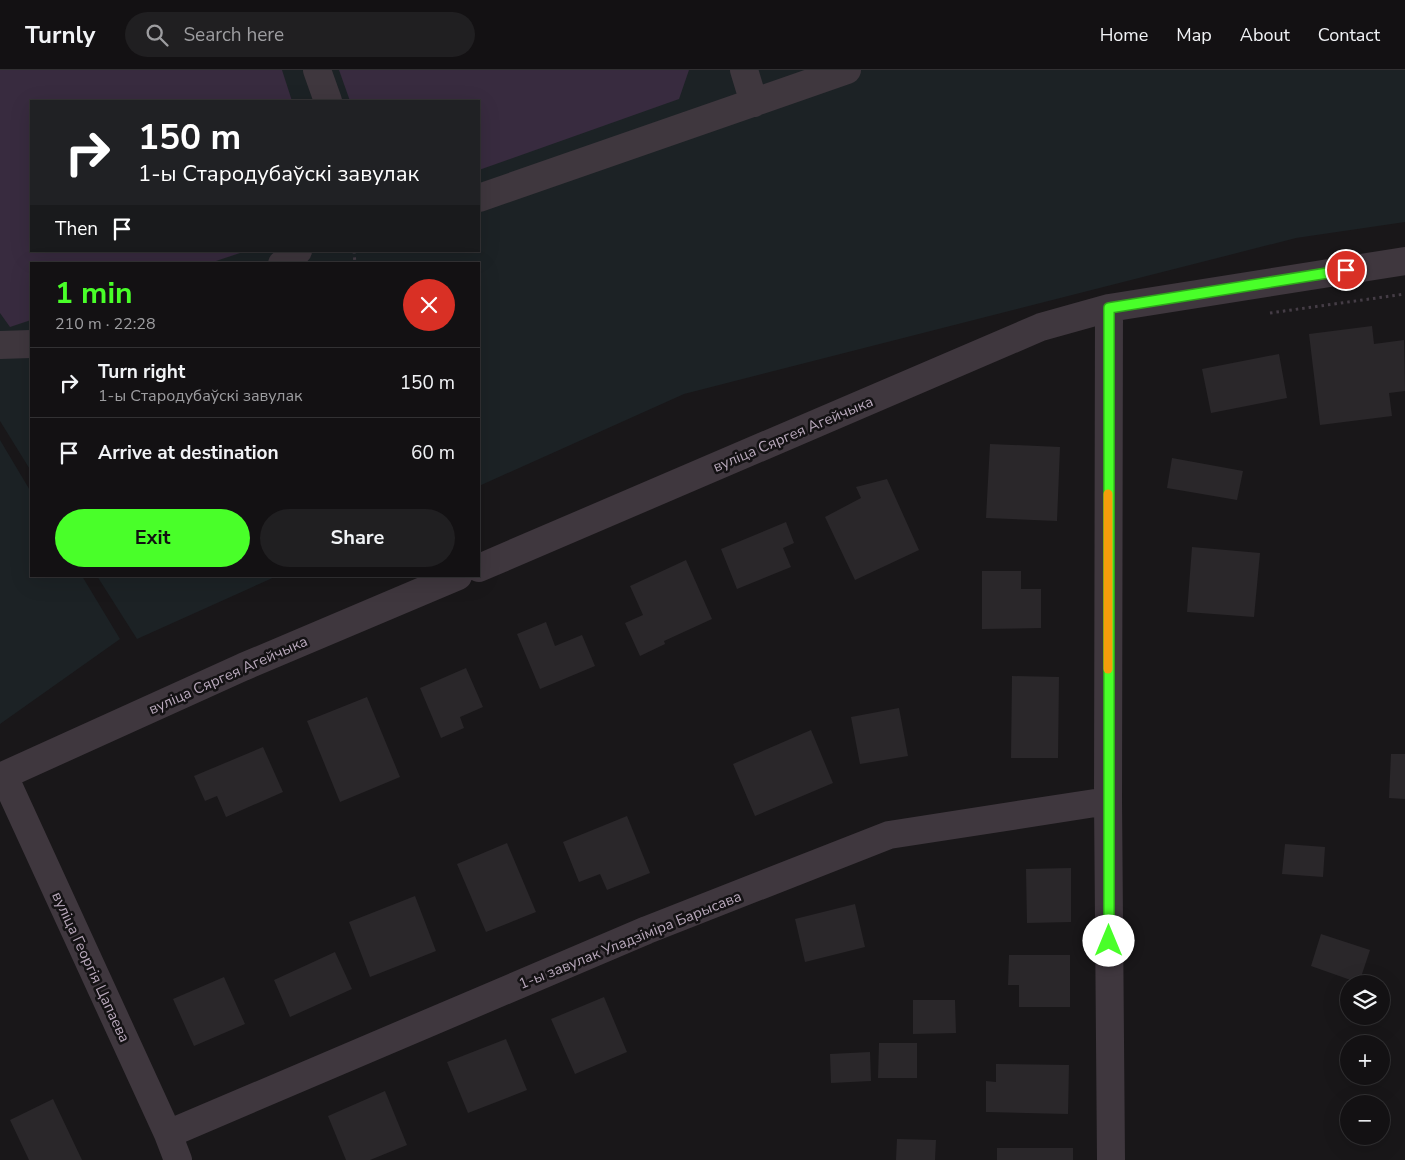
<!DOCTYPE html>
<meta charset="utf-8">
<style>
body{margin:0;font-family:"Nunito Sans",sans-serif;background:#201f21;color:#f1f3f6;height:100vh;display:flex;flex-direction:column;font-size:19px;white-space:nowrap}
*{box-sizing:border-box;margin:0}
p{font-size:16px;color:#9d9da0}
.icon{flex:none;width:28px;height:28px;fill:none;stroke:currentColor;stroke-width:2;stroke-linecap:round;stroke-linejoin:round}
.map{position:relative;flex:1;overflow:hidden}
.sheet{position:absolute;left:30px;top:192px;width:450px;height:315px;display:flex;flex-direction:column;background:#131113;border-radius:0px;box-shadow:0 5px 20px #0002,0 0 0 1px #323133}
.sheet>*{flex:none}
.banner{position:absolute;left:30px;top:30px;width:450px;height:152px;border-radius:0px;box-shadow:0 5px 20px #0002,0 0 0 1px #323133;background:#202124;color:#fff;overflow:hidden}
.buttons{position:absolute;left:1340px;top:905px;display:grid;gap:10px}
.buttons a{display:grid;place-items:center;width:50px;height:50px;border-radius:50%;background:#131113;box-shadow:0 5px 20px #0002,0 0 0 1px #323133;font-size:25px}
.pin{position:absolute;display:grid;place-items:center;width:42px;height:42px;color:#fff;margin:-21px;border:2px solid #fff;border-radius:50%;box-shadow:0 1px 5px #0007}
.me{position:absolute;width:55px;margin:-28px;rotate:0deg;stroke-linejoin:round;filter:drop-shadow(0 0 4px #0008)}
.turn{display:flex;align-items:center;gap:18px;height:105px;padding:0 25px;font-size:22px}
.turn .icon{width:65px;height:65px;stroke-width:2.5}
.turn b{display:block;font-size:35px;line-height:42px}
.then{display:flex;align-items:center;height:48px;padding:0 25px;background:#0003;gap:10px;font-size:19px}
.round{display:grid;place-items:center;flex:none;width:52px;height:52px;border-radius:26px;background:#201f21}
.overview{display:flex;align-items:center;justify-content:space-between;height:85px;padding:0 25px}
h1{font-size:30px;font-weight:700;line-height:38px;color:#49ff29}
.action{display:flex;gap:10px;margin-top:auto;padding:10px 25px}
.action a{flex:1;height:58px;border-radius:30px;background:#49ff29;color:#111;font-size:20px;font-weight:700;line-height:58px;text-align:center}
.action a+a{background:#201f21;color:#f1f3f6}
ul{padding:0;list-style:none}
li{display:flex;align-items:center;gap:15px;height:70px;padding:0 25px;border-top:1px solid #323133}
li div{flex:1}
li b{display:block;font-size:19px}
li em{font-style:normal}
header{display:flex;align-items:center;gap:30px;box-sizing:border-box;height:70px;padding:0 25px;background:#131113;border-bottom:1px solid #323133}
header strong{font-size:24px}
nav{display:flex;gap:28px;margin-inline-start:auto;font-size:18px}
.search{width:350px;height:45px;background:#201f21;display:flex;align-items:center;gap:12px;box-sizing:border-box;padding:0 18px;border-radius:28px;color:#9d9da0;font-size:19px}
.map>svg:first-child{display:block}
.green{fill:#1c2225;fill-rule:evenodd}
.water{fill:#382b3f}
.building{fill:#2a272a}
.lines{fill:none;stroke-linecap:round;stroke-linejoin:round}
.path{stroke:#453d46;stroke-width:3;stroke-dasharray:2.5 4;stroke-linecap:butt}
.minor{stroke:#3f373e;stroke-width:28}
.route-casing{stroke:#2fa61b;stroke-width:12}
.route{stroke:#49ff29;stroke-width:9}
.slow{stroke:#f59e0b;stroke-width:9}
.labels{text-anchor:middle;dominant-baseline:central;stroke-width:5;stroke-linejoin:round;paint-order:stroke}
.street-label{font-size:15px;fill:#b8a8bb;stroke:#141214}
</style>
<header>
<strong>Turnly</strong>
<div class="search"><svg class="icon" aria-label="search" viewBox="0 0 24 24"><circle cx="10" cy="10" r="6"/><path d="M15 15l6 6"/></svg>Search here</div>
<nav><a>Home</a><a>Map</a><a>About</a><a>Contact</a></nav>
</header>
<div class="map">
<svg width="1405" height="1090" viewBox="0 0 1405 1090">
<rect width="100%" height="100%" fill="#191719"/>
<path class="green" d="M0 0H1405V152L1296 168 684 324 479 416V194H31V401L0 351ZM31 31H479V181H31Z
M0 370 31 422V506H82L120 569 0 654Z
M97 506H277L137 569Z"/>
<path class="water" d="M0 0H282L292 31H31V181H246L207 194H31V250L10 257 0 243Z
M339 0H689L679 29 479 100V31H350Z"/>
<path class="building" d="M1372 256 1374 274 1404 270 1405 321 1389 323 1392 346 1320 355 1309 264Z
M1279 284 1287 328 1211 343 1202 299Z
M990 374 1060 377 1057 451 986 448Z
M1172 388 1243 401 1237 430 1167 418Z
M887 409 919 480 855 510 825 447 861 428 856 417Z
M786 452 794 473 783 478 791 497 737 519 721 479Z
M1192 477 1260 483 1254 547 1187 542Z
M686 490 712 549 664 571 665 574 640 586 625 553 643 545 630 516Z
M982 501H1021V519H1041V558L982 559Z
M546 552 555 576 582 565 595 596 540 619 517 564Z
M466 598 483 637 460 647 464 658 441 668 420 618Z
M1012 606 1059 607 1058 688H1011Z
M367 627 400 707 340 732 307 651Z
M899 638 908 686 860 694 851 647Z
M811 660 833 713 755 746 733 694Z
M263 677 283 722 226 747 217 726 205 731 194 706Z
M1391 684H1405V729L1389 728Z
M627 746 650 803 607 820 600 804 579 812 563 772Z
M507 773 536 842 486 862 457 794Z
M1285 774 1325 777 1323 807 1282 804Z
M1071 798V852L1027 853 1026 799Z
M415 826 436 881 370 907 349 852Z
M855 834 865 877 805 892 795 849Z
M1321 864 1370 880 1359 913 1311 896Z
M335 882 352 919 290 947 274 910Z
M1009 885H1070V937H1019V915H1008Z
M224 907 245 954 194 976 173 929Z
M604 927 627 982 575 1004 551 949Z
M913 930H955L956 963 913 964Z
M506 969 527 1020 468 1043 447 992Z
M879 973H917V1008H878Z
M870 982 871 1011 831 1013 830 984Z
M996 994 1069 995 1068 1044 986 1042V1011L996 1012Z
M385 1021 407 1075 370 1090H346L328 1046Z
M53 1029 82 1090H29L10 1050Z
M897 1069 936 1070 935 1090H896Z
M997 1078H1073V1090H997Z"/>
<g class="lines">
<path class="path" d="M354 181 355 194
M1270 243 1405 224"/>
<path class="minor" d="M317 0 328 31
M744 0 754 33
M479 128 847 0
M282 194 298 181
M1109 238 1108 731 1111 1090
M0 275 31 274
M479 498 1041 257 1109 238 1405 191
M4 706 168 1064 178 1090
M0 707 243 597 458 506
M168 1064 647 860 889 765 1108 731"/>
</g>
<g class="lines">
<defs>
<path id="route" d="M1109 871V238L1346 200"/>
</defs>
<use href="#route" class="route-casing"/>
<use href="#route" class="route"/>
<path class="slow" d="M1108 599V424"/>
</g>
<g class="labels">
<g class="street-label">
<text transform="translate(793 364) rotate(-23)">вуліца Сяргея Агейчыка</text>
<text transform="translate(228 605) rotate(-24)">вуліца Сяргея Агейчыка</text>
<text transform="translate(630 870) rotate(-22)">1-ы завулак Уладзіміра Барысава</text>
<text transform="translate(91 897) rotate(65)">вуліца Георгія Цапаева</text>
</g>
</g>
</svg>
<div class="buttons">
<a><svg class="icon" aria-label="layers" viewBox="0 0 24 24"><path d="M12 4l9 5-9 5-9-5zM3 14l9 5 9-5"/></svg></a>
<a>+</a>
<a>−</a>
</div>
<div class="pin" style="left:1346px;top:200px;background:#d93025"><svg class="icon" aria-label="arrive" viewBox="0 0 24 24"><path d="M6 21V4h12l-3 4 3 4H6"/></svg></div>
<svg class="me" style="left:1109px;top:871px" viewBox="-20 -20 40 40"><circle r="19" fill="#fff"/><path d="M0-13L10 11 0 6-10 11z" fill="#49ff29"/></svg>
<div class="banner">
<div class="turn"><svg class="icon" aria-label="right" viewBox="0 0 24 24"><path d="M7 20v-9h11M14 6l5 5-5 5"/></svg><div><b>150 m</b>1-ы Стародубаўскі завулак</div></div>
<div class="then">Then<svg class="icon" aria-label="arrive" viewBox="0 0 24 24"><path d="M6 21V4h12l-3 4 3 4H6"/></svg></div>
</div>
<section class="sheet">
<div class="overview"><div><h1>1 min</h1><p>210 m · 22:28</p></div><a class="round" style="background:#d93025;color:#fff"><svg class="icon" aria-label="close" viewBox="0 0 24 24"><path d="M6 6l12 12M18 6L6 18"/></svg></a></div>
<ul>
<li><svg class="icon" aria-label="right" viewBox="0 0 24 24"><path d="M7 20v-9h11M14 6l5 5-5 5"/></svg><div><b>Turn right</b><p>1-ы Стародубаўскі завулак</p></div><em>150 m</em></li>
<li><svg class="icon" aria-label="arrive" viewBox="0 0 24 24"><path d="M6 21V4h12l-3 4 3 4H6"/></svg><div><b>Arrive at destination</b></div><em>60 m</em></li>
</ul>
<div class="action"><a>Exit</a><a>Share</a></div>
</section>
</div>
